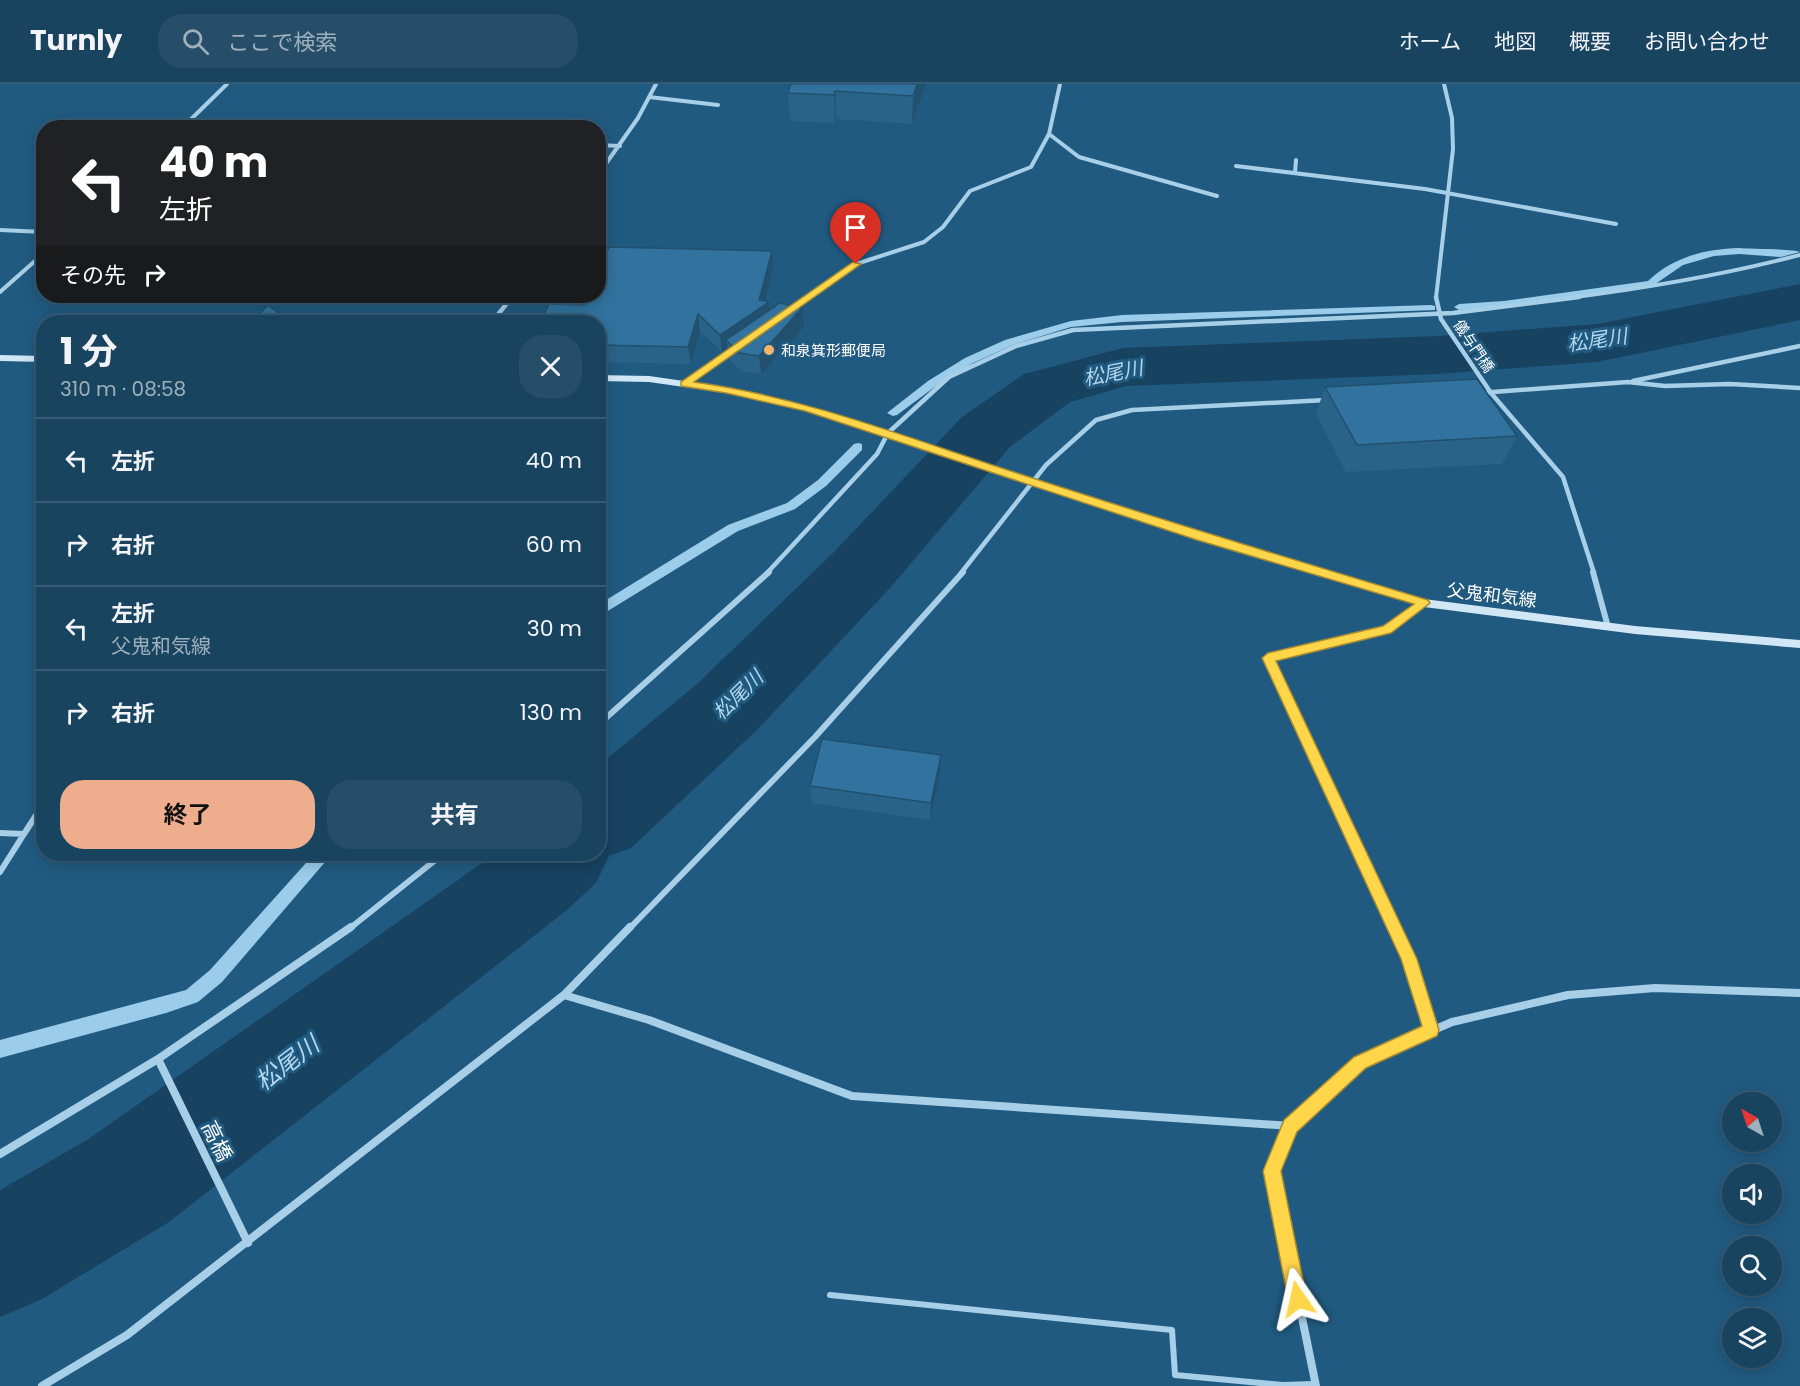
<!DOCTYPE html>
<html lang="ja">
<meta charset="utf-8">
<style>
body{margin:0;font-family:Poppins,"Noto Sans JP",sans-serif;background:#264e69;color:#f1f3f6;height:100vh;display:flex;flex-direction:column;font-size:22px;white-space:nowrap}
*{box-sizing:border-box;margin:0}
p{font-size:20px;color:#9fb0bd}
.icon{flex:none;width:33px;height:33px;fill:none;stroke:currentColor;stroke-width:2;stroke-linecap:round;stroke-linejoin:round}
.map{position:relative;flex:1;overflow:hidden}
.drawer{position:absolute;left:36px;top:231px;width:570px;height:546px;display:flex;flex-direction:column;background:#194460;border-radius:24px;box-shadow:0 3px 15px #0003,0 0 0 2px #375c75}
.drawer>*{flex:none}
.top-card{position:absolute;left:36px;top:36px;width:570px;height:183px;border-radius:24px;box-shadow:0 3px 15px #0003,0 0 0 2px #375c75;background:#202124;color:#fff;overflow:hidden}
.needle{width:39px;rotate:321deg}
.fabs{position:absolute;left:1722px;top:1008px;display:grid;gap:12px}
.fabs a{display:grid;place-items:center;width:60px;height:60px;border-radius:50%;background:#194460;box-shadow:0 3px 15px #0003,0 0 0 2px #375c75;font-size:30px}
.pin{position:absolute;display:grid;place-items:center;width:51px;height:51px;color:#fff;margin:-62px -26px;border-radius:50% 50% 50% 0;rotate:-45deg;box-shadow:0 0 6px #0007}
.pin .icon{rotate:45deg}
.me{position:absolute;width:66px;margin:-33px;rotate:349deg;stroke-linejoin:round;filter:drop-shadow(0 0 4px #0008)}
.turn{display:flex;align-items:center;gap:21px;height:126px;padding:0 24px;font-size:27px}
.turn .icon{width:78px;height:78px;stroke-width:2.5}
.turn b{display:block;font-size:42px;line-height:51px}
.then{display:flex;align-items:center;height:57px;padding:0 24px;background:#0003;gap:12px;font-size:22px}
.round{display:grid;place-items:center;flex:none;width:63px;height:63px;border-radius:24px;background:#264e69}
.overview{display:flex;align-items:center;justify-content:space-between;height:102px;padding:0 24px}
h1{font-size:36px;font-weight:700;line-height:45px}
.cta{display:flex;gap:12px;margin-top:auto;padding:12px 24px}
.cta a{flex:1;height:69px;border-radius:24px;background:#eead8d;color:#111;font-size:24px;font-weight:700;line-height:69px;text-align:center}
.cta a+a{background:#264e69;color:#f1f3f6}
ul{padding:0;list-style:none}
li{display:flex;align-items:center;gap:18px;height:84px;padding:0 24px;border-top:2px solid #375c75}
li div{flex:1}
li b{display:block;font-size:22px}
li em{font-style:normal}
header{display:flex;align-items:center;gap:36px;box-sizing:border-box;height:84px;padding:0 30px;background:#194460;border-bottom:2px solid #375c75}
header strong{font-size:28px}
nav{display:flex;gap:33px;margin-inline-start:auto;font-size:21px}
.search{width:420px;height:54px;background:#264e69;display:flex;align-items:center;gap:15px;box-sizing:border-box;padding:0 21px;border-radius:24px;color:#9fb0bd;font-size:22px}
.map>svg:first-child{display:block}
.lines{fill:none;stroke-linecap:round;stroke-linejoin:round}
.stream{fill:#9bcce9;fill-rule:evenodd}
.river{fill:#174260;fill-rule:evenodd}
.service{stroke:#a7cfe7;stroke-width:6}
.minor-far3{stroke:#a7cfe7;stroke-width:4}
.minor-far2{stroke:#a7cfe7;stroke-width:4.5}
.minor-far1{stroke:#a7cfe7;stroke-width:6}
.minor{stroke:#a7cfe7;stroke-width:8}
.secondary{fill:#d2e7f6;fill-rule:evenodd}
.wall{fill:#2a6388}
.shaded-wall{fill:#22506f}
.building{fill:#31739e;stroke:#22506f;stroke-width:1.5}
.route{fill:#ffd54a;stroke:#a68a30;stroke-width:1.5}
.poi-dot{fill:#f4b569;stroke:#215a80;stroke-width:2}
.labels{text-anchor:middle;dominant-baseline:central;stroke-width:6;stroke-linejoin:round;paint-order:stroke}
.far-street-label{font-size:15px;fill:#fff;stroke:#215a80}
.far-poi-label{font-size:15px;fill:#fff;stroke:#215a80;text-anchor:start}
.street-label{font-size:18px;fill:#fff;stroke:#215a80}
.water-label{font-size:20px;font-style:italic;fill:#b3d8ef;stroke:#215a80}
.near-street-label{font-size:21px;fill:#fff;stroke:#215a80}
.near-water-label{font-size:24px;font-style:italic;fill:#b3d8ef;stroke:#215a80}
</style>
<header>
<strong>Turnly</strong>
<div class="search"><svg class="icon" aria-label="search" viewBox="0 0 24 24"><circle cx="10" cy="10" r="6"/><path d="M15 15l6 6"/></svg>ここで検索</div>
<nav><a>ホーム</a><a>地図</a><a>概要</a><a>お問い合わせ</a></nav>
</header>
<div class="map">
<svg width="1800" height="1302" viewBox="0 0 1800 1302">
<rect width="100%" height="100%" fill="#215a80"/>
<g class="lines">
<path class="stream" d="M1739 164C1749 165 1796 165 1800 168L1781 173 1739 170 1714 172 1683 181 1651 203 1504 223 1459 226 1454 223 1459 220 1504 217 1648 197C1673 173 1705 165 1739 164Z
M1431 221 1435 222V226L1122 238 1071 243 1013 261 973 279 936 302 897 331 893 332 887 329 928 297 965 274 1005 256 1071 237 1122 231Z
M858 359 862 360V366L826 402 795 425 738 447 598 533V521L728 441 787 419 818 396 854 360Z
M314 770H332L222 898 198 918 166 929 0 974V956L186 906 210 886Z"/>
<path class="river" d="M1800 200V236L1597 278 1438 290 1126 302 1070 318 1010 363 889 505 757 646 631 764 609 772 596 799 567 826 169 1138 42 1215 0 1233V1106L87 1056 495 770H598V682L697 600 835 467 962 333 1024 290 1123 264 1438 252 1597 240Z"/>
<path class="service" d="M830 1211 1172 1246 1175 1291 1282 1301 1315 1300"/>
<path class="minor-far3" d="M649 13 718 21
M182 44 227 0
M1049 50 1079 73 1217 112
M598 61 620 62
M1236 82 1425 105 1616 140
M1295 89 1296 76
M598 91 638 34 656 0
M0 146 44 148
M0 208 44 169
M510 214 512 212
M807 214 856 180 924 158 943 143 970 107 1031 83 1049 50 1060 0
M1436 214 1453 65 1452 34 1444 0
M1568 214C1647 204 1723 191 1800 171"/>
<path class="minor-far2" d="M1436 213 1441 235 1491 309 1563 393 1594 489
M788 227 809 213
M492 238 512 213
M1633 297 1800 262
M685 300 733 266
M1480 309 1628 298 1665 302 1730 300 1800 304
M767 489 877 370 888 349 949 293 1016 262 1073 246 1453 229 1579 213
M961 489 1046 381 1096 336 1132 326 1326 316"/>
<path class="minor-far1" d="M1593 488 1608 543
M598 641 769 488
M0 749 24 750 44 719
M0 788 24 750
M349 845 443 770
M629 845 815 653 963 488
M1395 845 1268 574 1386 546 1424 519"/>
<path class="minor" d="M1394 843 1409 875 1431 946
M564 911 649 936 852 1012 1291 1042
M158 975 248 1159
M0 1070 158 975 351 843
M42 1302 127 1251 564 911 630 843
M1316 1302 1272 1087 1291 1042 1360 978 1452 938 1568 911 1655 904 1800 909"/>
<path class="secondary" d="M0 271 44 272V278L0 277Z
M598 291 649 292 726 303 811 323 1205 451 1424 515 1635 542 1800 556V564L1635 550 1424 523 1197 455 805 327 726 309 649 298 598 297Z"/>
</g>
<path class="wall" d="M791 0H926L912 40 836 35 835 39 790 37 788 9Z
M773 183 765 217 769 226 804 243 761 290 742 288 729 275 728 265 722 268 700 247 691 280 598 278V238L584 221Z
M1325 303 1517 352 1502 380 1346 388 1316 330Z
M941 671 940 689 930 736 812 719 810 702Z"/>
<path class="shaded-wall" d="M917 0H926L912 40 913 12Z
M835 7 836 35 835 39 834 11Z
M772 167 773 183 764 221 769 218 770 235 726 256 728 265 722 268 720 251 759 216Z
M802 224 804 243 761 290 759 272Z
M698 230 700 247 691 280 688 263Z
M941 671 940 689 930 736 931 719Z"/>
<path class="building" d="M791 0H917L913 12 835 7 834 11 788 9Z
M609 163 772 167 759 216 769 218 720 251 698 230 688 263 598 261V238H540L549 220 584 221 588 212H598V187Z
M780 219 802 224 759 272 740 269 726 256Z
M268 221 290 238H252Z
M1477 295 1517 352 1357 361 1325 303Z
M822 655 941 671 931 719 810 702Z"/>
<path class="route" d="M853 178 861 180 694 298C805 313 911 355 1017 389 1153 433 1291 475 1428 516L1430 519 1391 549 1276 577 1417 875 1439 946 1437 952 1366 984 1297 1048 1281 1087 1307 1215 1304 1221 1298 1224 1291 1221 1288 1215 1263 1087 1284 1036 1354 973 1422 942 1401 875 1262 574 1268 569 1383 542 1414 520 1197 456 805 327 726 309 681 302V298Z"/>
<circle class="poi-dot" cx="769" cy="266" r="6"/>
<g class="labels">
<g class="far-street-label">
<text transform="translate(1474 262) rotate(56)">儀与門橋</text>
</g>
<g class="far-poi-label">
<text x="781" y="266">和泉箕形郵便局</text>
</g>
<g class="street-label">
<text transform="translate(1492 511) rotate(7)">父鬼和気線</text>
</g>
<g class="water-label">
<text transform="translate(1597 256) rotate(-8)">松尾川</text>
<text transform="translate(1113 289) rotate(-11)">松尾川</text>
<text transform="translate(738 611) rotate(-44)">松尾川</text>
</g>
<g class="near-street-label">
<text transform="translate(217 1057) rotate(64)">高橋</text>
</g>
<g class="near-water-label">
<text transform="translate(287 979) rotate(-37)">松尾川</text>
</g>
</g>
</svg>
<div class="fabs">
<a><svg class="needle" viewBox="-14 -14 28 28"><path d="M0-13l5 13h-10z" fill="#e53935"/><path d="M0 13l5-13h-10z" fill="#9fb0bd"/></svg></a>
<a><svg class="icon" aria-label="sound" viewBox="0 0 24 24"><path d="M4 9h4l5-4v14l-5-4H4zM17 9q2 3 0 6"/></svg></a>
<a><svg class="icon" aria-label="search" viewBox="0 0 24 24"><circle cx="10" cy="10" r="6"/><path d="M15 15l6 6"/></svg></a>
<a><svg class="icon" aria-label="layers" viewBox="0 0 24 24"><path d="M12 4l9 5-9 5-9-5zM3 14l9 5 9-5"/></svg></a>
</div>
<div class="pin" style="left:856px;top:180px;background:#d93025"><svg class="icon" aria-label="arrive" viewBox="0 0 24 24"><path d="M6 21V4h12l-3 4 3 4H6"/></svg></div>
<svg class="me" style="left:1298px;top:1215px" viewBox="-20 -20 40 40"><path d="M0-17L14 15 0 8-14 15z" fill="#ffd54a" stroke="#fff" stroke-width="4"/></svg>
<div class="top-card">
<div class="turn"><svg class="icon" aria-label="left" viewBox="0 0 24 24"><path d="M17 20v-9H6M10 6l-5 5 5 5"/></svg><div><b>40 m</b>左折</div></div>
<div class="then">その先<svg class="icon" aria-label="right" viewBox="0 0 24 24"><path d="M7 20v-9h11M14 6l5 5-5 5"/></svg></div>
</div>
<section class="drawer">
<div class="overview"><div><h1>1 分</h1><p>310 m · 08:58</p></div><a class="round"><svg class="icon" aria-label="close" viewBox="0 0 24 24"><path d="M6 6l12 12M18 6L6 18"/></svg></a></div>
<ul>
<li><svg class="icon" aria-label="left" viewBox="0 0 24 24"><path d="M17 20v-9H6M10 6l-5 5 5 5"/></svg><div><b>左折</b></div><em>40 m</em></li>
<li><svg class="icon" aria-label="right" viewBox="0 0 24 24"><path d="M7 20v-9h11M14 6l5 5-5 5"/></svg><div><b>右折</b></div><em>60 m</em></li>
<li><svg class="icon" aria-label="left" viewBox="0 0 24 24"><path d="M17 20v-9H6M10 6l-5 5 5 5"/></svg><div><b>左折</b><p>父鬼和気線</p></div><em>30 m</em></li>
<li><svg class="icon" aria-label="right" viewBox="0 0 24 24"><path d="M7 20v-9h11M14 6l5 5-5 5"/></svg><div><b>右折</b></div><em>130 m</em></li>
</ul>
<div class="cta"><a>終了</a><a>共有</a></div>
</section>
</div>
